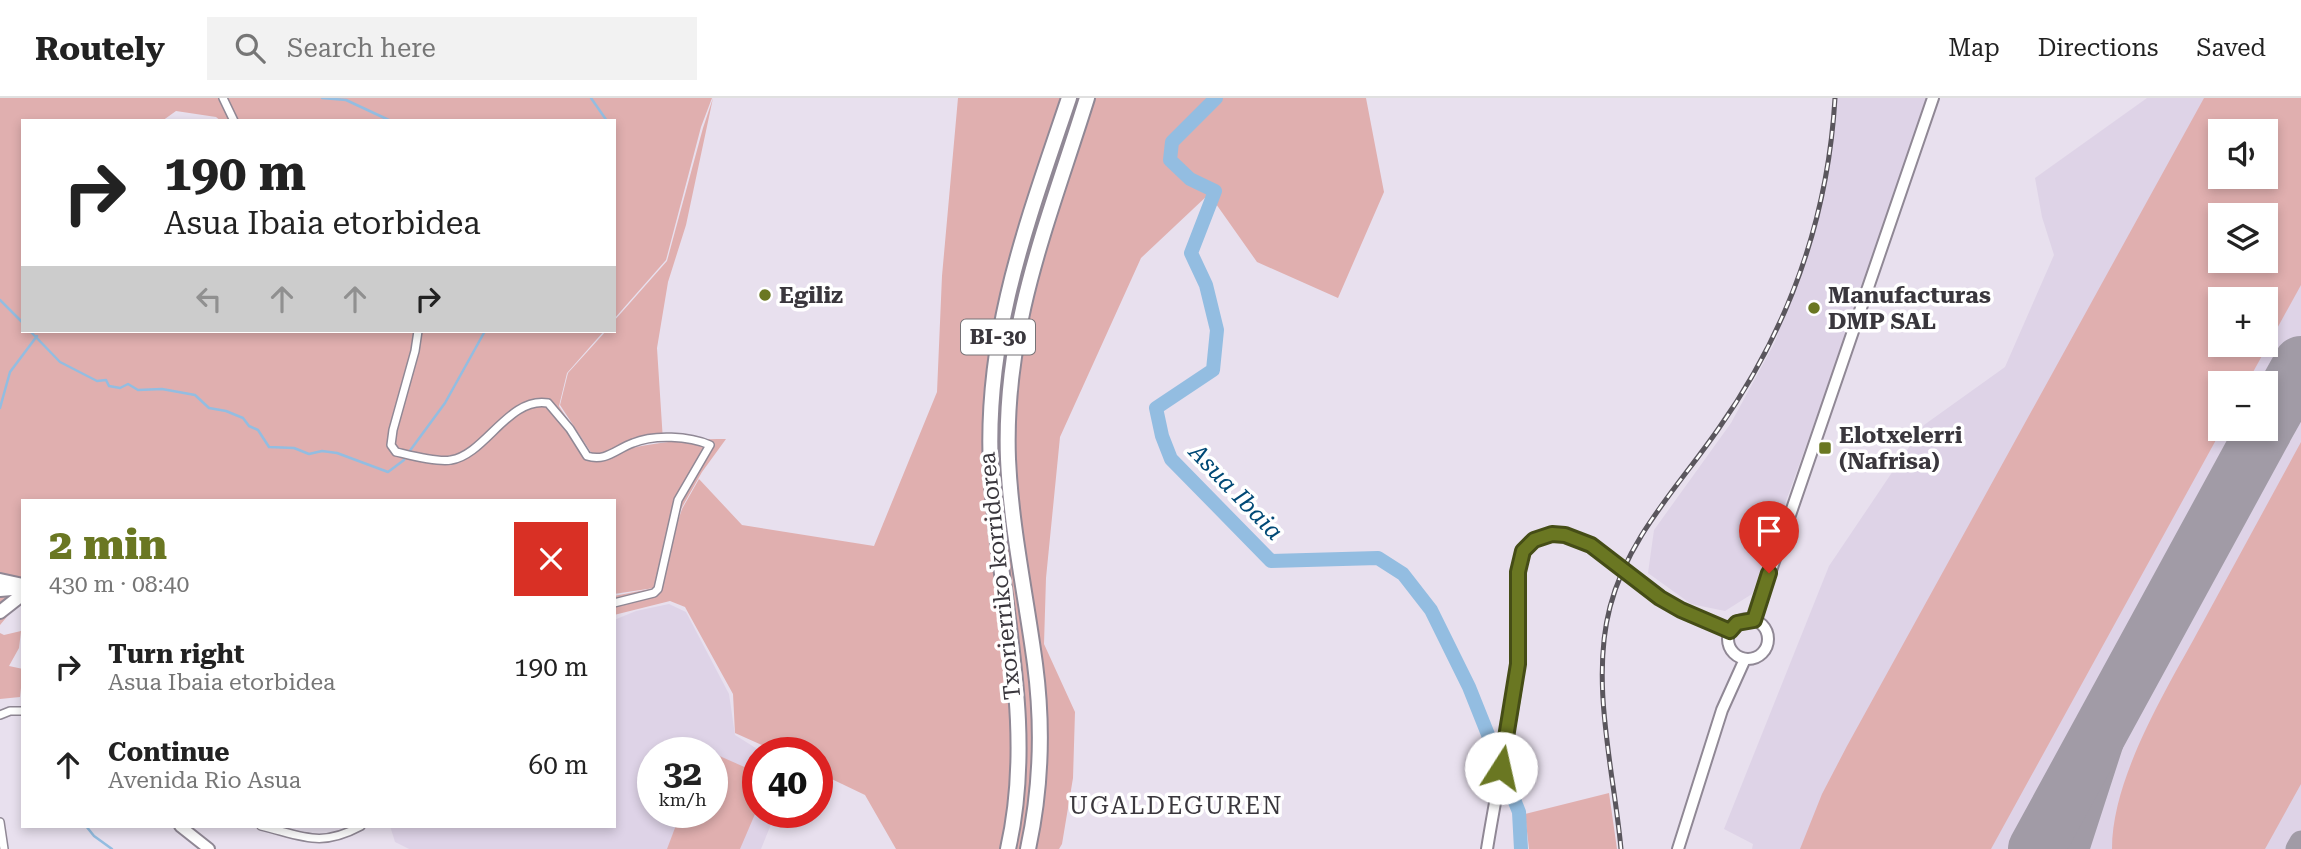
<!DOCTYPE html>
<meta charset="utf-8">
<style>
body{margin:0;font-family:"Roboto Serif",serif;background:#f2f2f2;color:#222;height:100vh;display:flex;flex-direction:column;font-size:26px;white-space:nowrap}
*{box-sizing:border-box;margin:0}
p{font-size:23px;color:#767676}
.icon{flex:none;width:38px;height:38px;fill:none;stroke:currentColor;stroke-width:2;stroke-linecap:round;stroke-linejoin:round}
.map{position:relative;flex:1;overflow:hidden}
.details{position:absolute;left:21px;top:401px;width:595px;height:329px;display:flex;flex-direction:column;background:#fff;border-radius:0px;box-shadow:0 4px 10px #0003}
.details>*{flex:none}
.guide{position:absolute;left:21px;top:21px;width:595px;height:214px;border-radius:0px;box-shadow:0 4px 10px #0003;background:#fff;color:#222;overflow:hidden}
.tools{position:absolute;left:2208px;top:21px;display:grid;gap:14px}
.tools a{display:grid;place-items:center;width:70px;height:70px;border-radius:0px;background:#fff;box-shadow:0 4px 10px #0003;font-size:35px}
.speed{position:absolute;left:637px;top:639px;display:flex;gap:14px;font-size:35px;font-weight:700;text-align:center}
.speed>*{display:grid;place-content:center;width:91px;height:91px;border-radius:50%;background:#fff;box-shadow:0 4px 10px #0003;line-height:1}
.speed small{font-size:18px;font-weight:400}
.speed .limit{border:10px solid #d22;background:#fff;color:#111}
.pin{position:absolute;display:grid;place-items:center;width:60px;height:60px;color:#fff;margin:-72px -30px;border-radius:50% 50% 50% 0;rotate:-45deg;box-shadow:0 0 7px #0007}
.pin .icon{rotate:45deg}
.me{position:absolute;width:77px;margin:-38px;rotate:10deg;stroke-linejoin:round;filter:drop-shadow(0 0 5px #0008)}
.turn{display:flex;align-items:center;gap:24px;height:147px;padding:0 28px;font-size:32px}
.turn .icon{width:91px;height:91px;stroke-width:2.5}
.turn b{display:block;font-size:49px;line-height:60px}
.lanes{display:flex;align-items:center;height:66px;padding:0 28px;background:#0003;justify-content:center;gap:35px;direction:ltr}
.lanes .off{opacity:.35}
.round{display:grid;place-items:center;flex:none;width:74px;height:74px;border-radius:0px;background:#f2f2f2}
.overview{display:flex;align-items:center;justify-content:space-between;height:119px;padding:0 28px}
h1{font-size:42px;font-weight:800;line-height:52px;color:#6a7722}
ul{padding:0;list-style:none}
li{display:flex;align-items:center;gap:21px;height:98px;padding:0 28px}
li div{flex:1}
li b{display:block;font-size:26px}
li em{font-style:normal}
header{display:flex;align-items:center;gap:42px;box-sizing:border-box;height:98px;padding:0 35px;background:#fff;border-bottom:2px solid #e0e0e0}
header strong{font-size:33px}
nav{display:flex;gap:38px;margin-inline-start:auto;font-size:24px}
.search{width:490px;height:63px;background:#f2f2f2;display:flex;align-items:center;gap:18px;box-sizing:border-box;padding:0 24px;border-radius:0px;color:#767676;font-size:26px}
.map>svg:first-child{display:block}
.built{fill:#ded3e7;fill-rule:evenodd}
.green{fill:#e0afaf;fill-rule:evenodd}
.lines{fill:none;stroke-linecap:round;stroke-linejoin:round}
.stream{stroke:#93bde1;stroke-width:2.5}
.river{stroke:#93bde1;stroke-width:14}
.taxiway{stroke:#a19ba6;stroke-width:23}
.runway{stroke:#a19ba6;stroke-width:56}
.street-casing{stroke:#908895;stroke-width:10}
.secondary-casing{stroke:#908895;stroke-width:14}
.primary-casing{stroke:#908895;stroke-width:16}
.highway-casing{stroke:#908895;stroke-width:18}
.street{stroke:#fff;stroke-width:7}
.secondary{stroke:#fff;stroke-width:10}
.primary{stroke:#fff;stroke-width:12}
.highway{stroke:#fff;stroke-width:14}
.rail-casing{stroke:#5a565d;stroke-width:5}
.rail{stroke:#fff;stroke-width:2.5;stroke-dasharray:8;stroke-linecap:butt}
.secondary-bridge-casing{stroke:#908895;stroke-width:14;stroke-linecap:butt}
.secondary-bridge{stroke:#fff;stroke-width:10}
.route-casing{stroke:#454d16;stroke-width:18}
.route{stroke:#6a7722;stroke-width:12}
.poi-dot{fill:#6a7722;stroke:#fff;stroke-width:2.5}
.labels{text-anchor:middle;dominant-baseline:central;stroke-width:7;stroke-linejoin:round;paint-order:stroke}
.shield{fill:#fff;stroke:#757377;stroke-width:2}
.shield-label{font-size:21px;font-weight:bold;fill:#3a373d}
.poi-label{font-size:23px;font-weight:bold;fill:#3a373d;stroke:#fff;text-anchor:start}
.street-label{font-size:23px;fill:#3a373d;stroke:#fff}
.water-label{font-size:24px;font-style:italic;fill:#004976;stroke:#fff}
.neighbourhood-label{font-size:24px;letter-spacing:2px;fill:#3a373d;stroke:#fff}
</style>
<header>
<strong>Routely</strong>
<div class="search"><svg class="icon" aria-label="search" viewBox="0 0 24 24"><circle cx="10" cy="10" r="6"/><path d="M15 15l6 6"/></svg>Search here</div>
<nav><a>Map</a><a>Directions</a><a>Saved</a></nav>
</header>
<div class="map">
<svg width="2301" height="751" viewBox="0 0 2301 751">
<rect width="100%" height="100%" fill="#e8e0ee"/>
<path class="built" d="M1836 0H1933L1752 496 1725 513 1691 506 1648 475 1654 432 1731 325 1775 244 1819 116Z
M2147 0H2301V751H1752L1753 746 1724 731 1829 468 1924 327 2005 269 2054 157 2042 119 2035 80ZM2221 33H2266V79H2221ZM2221 117H2266V163H2221ZM2221 201H2266V247H2221ZM2221 285H2266V331H2221Z
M669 506 686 514 729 596 735 637 762 654H758V714H776L761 751H409L395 744 390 728H614V522L636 513ZM653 654H712V714H653Z"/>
<path class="green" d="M0 0H712L701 29 666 162 614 221V23H221L216 19 176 13 162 23H23V233H604L567 275 559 308 593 360C639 346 678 341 726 341L702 374 681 411 654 490 614 496V402H23V507L16 508 0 527Z
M713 0 686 127 668 184 657 250 663 343 633 346 594 359 560 307 568 275 606 233H614V223L667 163 703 30Z
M958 0H1366L1384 94 1338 200 1257 164 1209 96 1141 160 1060 339 1046 480 1044 546 1075 614 1073 680 1062 746 1059 751H896L865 697 817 674V654H777L735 635 733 596 685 509 670 503 614 517V498L655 490 682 411 699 381 742 427 874 448 937 294 942 178Z
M2204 0H2301V187L2247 285H2221L2222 331 1991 751H1800L1822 696 1847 648ZM2221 33H2266V79H2221ZM2221 117H2266V163H2221ZM2221 201H2266V247H2221Z
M2301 344V686L2265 751H2112C2112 678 2168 589 2202 526 2235 465 2268 405 2301 344Z
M21 533 19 550 9 568 23 571 20 599 0 601V535L4 537Z
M715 656 758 675V709L740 751H667L681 714H712V658Z
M1609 695 1617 751H1529L1525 716Z"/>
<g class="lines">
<path class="stream" d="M322 0 346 2 391 23
M591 0 607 23
M0 202 23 225
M30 233 60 264 97 283 106 282 109 288 120 290 128 286 138 292 162 291 195 297 209 310 226 313 243 320 249 328 258 332 269 349 294 350 309 356 322 353 337 355 388 374 404 362
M0 310 10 274 37 238
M409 354 445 305 485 233
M86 728 94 738 112 751"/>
<path class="river" d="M1216 0 1172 44 1170 62 1190 81 1215 93 1191 155 1206 187 1217 232 1213 272 1156 310 1162 338 1171 361 1271 463 1378 460 1403 476 1431 512 1469 589 1519 714 1521 751"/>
<path class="taxiway" d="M2051 751 2062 713 2077 675
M2078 751 2135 575 2154 535
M2297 751 2301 744"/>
<path class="runway" d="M2266 329 2301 266
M2036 751 2265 331"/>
<defs>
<path id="street" d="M223 0 234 23
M418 233 415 253 393 332 391 347 396 354C409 357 438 365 451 362 485 357 509 298 548 305L570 331 587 358C606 364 616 351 633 345 654 336 689 338 710 347L678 402 658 491 654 495 614 505
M0 617 10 613H23
M0 724 4 751
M261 728C303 738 320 750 361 728"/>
<path id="secondary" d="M1630 477C1661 501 1693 521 1730 533
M0 493 23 491
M1728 541a20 20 0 1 1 40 0a20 20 0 1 1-40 0Z
M1754 522 1933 0
M180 728 209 751
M1487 751C1493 714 1500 677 1507 640 1513 607 1520 573 1519 539 1519 515 1511 467 1527 449 1548 424 1582 441 1604 455
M1678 751 1722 612 1745 561"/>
<path id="primary" d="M0 482 23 487
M0 514 23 496"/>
<path id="highway" d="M1008 751C1037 624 998 498 991 371 984 237 1027 125 1069 0
M1028 751C1041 691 1043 627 1035 566 1026 498 1011 430 1008 361 1003 229 1049 122 1087 0"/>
</defs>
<use href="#street" class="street-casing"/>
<use href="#secondary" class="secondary-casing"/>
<use href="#primary" class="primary-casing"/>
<use href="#highway" class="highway-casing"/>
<use href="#street" class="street"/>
<use href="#secondary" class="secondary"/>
<use href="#primary" class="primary"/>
<use href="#highway" class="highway"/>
<defs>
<path id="rail" d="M1621 751C1614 674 1590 585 1610 509 1628 439 1679 388 1719 330 1788 232 1828 120 1835 0"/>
</defs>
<use href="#rail" class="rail-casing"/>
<use href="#rail" class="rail"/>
<defs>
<path id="secondary-bridge" d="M1604 455 1630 477"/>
</defs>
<use href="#secondary-bridge" class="secondary-bridge-casing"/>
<use href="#secondary-bridge" class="secondary-bridge"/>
</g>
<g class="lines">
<defs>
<path id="route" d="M1501 670 1518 566V474L1523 453 1534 442 1552 436 1565 437 1591 447 1660 500 1681 512 1730 533 1737 525 1754 522 1769 475"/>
</defs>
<use href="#route" class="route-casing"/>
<use href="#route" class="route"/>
</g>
<g class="poi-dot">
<circle cx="765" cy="197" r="7"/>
<circle cx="1814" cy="210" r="7"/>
<rect x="1818" y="343" width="14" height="14" rx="3.5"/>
</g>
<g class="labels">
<rect class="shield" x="961" y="221.5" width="74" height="35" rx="5"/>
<g class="shield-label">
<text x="998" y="239">BI-30</text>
</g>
<g class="poi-label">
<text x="779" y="197">Egiliz</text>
<text x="1828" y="197">Manufacturas<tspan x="1828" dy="26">DMP SAL</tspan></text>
<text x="1839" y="337">Elotxelerri<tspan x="1839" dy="26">(Nafrisa)</tspan></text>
</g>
<g class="street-label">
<text transform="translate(1000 478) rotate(-96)">Txorierriko korridorea</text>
</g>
<g class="water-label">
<text transform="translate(1236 394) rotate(46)">Asua Ibaia</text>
</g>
<g class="neighbourhood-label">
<text x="1176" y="708">UGALDEGUREN</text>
</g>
</g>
</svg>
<div class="tools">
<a><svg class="icon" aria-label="sound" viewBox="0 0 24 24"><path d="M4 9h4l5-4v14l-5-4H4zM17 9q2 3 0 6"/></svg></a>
<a><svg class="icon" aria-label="layers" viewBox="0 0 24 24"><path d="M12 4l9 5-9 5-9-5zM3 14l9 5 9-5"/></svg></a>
<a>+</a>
<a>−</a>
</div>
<div class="speed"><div>32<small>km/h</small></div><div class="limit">40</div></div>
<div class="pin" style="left:1769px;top:475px;background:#d93025"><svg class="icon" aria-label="arrive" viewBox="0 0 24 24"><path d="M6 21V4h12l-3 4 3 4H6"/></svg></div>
<svg class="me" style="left:1501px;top:670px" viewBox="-20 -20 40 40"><circle r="19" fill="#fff"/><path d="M0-13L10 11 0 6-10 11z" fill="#6a7722"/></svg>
<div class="guide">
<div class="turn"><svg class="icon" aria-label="right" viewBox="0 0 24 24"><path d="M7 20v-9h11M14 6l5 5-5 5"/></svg><div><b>190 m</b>Asua Ibaia etorbidea</div></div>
<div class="lanes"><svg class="icon off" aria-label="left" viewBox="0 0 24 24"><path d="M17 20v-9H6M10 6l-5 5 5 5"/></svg><svg class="icon off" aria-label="ahead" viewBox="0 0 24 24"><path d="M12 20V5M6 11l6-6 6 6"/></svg><svg class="icon off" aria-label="ahead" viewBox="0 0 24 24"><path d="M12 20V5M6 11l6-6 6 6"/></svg><svg class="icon" aria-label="right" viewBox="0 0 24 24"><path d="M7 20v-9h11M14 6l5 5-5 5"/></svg></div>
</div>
<section class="details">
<div class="overview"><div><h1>2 min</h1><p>430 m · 08:40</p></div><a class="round" style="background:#d93025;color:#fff"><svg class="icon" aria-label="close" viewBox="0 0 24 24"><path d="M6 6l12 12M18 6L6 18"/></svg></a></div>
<ul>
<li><svg class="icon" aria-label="right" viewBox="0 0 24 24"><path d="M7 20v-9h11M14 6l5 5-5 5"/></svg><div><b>Turn right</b><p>Asua Ibaia etorbidea</p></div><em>190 m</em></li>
<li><svg class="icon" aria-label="ahead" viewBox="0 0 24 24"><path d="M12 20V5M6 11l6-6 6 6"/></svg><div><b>Continue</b><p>Avenida Rio Asua</p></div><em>60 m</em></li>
</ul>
</section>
</div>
